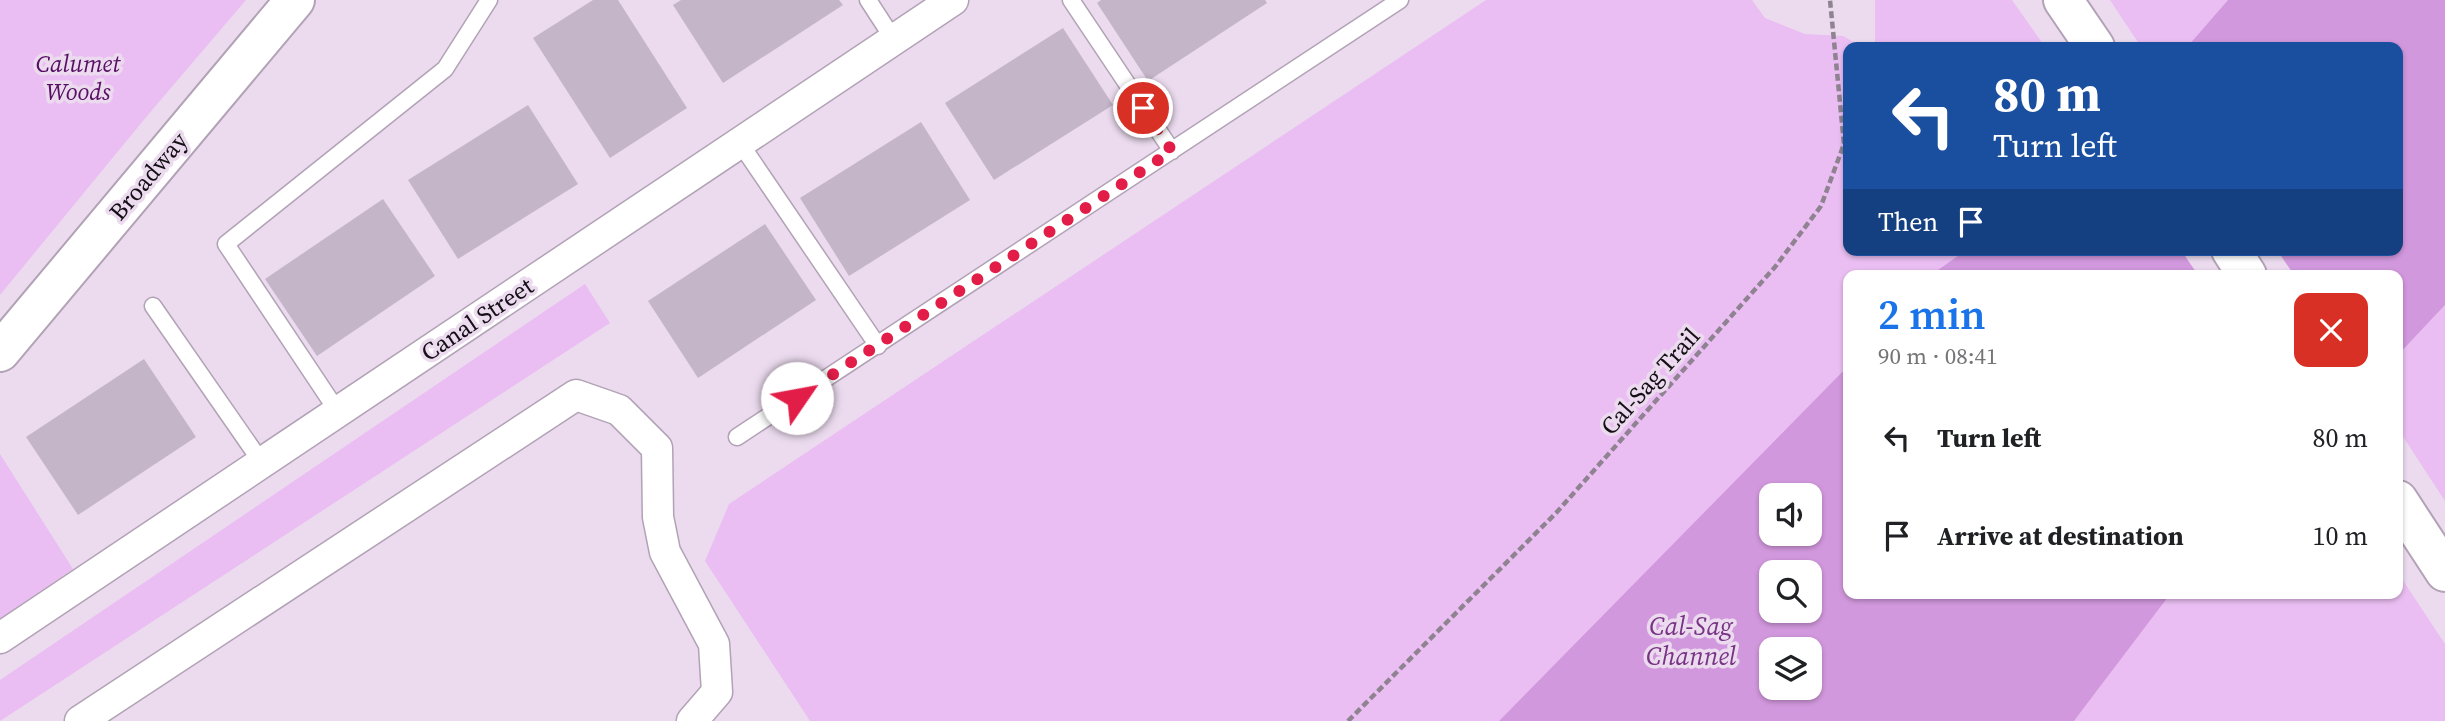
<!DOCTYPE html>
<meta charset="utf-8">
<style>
body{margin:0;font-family:"Source Serif 4",serif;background:#f2f2f2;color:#202124;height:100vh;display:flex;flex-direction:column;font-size:26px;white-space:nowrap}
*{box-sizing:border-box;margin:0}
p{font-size:23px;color:#757577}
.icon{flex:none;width:38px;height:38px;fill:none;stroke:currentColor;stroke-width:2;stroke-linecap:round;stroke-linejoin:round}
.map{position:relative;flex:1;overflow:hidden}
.side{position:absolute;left:1843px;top:270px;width:560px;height:329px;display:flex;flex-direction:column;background:#fff;border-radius:14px;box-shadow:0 2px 5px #0004}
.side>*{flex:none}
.guide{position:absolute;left:1843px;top:42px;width:560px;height:214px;border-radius:14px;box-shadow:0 2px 5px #0004;background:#1a4fa0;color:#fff;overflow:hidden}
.fabs{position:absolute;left:1759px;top:483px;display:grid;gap:14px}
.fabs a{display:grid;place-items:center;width:63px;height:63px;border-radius:14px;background:#fff;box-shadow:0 2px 5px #0004;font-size:35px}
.pin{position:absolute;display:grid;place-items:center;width:60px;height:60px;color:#fff;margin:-30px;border:4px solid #fff;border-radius:50%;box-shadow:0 2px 7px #0007}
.me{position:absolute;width:77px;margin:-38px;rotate:57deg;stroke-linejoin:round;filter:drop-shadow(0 0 5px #0008)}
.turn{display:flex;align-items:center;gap:24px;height:147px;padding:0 35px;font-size:32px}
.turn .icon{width:91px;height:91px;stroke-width:2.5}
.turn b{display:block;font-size:49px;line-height:60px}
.then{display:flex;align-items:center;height:66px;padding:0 35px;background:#0003;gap:14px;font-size:26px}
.round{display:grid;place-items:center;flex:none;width:74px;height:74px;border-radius:14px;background:#f2f2f2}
.summary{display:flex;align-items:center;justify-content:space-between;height:119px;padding:0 35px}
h1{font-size:42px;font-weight:600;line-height:52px;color:#1a73e8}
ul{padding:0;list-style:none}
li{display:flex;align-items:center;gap:21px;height:98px;padding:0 35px}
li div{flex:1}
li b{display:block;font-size:26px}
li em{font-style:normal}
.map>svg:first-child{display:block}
.green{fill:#eabef2}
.water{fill:#d298dd;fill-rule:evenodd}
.pier{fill:#ecdbef}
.building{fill:#c5b5c8}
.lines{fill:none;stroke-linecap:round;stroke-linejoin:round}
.lane-casing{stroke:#b2a2b5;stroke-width:19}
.street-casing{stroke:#b2a2b5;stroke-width:33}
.secondary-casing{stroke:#b2a2b5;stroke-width:42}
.path{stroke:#8f8391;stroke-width:4.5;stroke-dasharray:7 3.5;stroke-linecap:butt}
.lane{stroke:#fff;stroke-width:16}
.street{stroke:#fff;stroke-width:30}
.secondary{stroke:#fff;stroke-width:38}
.route{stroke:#e11d48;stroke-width:12;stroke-dasharray:0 21.6}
.labels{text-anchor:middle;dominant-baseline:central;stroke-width:7;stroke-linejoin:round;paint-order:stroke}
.park-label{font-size:24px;font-style:italic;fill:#560f63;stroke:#ecdbef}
.street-label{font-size:24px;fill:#140f15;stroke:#ecdbef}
.water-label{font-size:26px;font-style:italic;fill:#773384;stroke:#ecdbef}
</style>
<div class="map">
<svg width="2445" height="721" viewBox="0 0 2445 721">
<rect width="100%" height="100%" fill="#ecdbef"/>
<path class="green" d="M0 0H246L147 116 0 295Z
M1486 0H1752L1765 18 1805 34 1843 36 1862 47H1848V250H1966L1931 275H1848V366L1499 721H810L705 561 729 504Z
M1875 0H2012L2045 47H1875Z
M2110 0H2228L2187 47H2141Z
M585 284 610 323 0 721V680Z
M2445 305V501L2398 429V355Z
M0 454 73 569 0 619Z
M2398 573 2445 644V721H2074L2171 593H2398Z"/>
<path class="water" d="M2228 0H2445V305L2398 355V275H1931L1966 250H2398V47H2187Z
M1848 366V593H2171L2074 721H1499ZM1771 495H1810V534H1771ZM1771 572H1810V611H1771ZM1771 649H1810V688H1771Z"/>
<path class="pier" d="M2181 250H2277L2294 275H2198Z"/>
<path class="building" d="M593 0H618L687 108 610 158 533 38Z
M681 0H839L843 5 723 83 673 5Z
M1101 0H1265L1267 3 1148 81 1097 3Z
M1063 28 1113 105 994 180 945 103Z
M528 105 578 184 458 259 408 180Z
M921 122 970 200 849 276 800 198Z
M383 199 435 276 317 356 265 279Z
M765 224 816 300 698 378 648 301Z
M144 359 196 437 78 515 26 437Z"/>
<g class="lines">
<defs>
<path id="lane" d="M868 0 894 40
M1071 0 1172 151
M740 143 878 346
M153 306 262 463
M338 412 226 244 445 69 489 0
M737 437 1400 0"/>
<path id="street" d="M0 638 953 0
M80 721 576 395 619 410 657 448 658 517 665 552 714 644 717 692 692 721"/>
<path id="secondary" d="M2063 0 2095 47
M2231 250 2247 275
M0 352 295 0
M2398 500 2445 572"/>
</defs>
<use href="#lane" class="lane-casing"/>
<use href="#street" class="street-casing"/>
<use href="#secondary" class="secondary-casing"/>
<path class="path" d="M1348 721 1556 513 1775 267 1821 206 1844 144 1830 0"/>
<use href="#lane" class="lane"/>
<use href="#street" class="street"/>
<use href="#secondary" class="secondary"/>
</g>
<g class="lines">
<path class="route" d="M797 398 1172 151 1143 108"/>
</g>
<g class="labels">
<g class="park-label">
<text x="78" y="63">Calumet<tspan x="78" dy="28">Woods</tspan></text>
</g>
<g class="street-label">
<text transform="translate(148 176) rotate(-50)">Broadway</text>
<text transform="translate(477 319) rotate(-34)">Canal Street</text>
<text transform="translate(1650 381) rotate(-48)">Cal-Sag Trail</text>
</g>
<g class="water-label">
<text x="1691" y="626">Cal-Sag<tspan x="1691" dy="30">Channel</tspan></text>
</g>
</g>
</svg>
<div class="fabs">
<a><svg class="icon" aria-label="sound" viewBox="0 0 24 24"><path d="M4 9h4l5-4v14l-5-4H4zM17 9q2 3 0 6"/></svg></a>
<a><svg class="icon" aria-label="search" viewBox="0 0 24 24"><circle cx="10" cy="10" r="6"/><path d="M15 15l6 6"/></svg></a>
<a><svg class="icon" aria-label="layers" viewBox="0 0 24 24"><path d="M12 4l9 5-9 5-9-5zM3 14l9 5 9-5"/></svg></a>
</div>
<div class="pin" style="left:1143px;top:108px;background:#d93025"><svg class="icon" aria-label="arrive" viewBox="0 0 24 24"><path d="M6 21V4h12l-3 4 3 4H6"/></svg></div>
<svg class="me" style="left:797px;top:398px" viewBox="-20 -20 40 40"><circle r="19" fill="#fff"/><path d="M0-13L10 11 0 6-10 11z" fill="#e11d48"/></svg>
<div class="guide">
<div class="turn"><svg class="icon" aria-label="left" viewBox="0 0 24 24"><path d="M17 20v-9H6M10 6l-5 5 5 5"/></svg><div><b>80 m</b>Turn left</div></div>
<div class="then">Then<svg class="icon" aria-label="arrive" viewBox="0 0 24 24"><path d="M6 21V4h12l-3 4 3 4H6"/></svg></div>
</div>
<section class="side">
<div class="summary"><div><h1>2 min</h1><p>90 m · 08:41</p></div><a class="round" style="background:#d93025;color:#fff"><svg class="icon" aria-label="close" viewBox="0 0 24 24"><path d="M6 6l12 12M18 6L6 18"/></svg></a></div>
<ul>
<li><svg class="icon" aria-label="left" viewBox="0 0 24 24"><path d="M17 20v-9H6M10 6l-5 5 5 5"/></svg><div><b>Turn left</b></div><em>80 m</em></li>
<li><svg class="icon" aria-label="arrive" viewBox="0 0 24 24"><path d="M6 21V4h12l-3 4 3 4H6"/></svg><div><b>Arrive at destination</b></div><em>10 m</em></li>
</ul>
</section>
</div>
